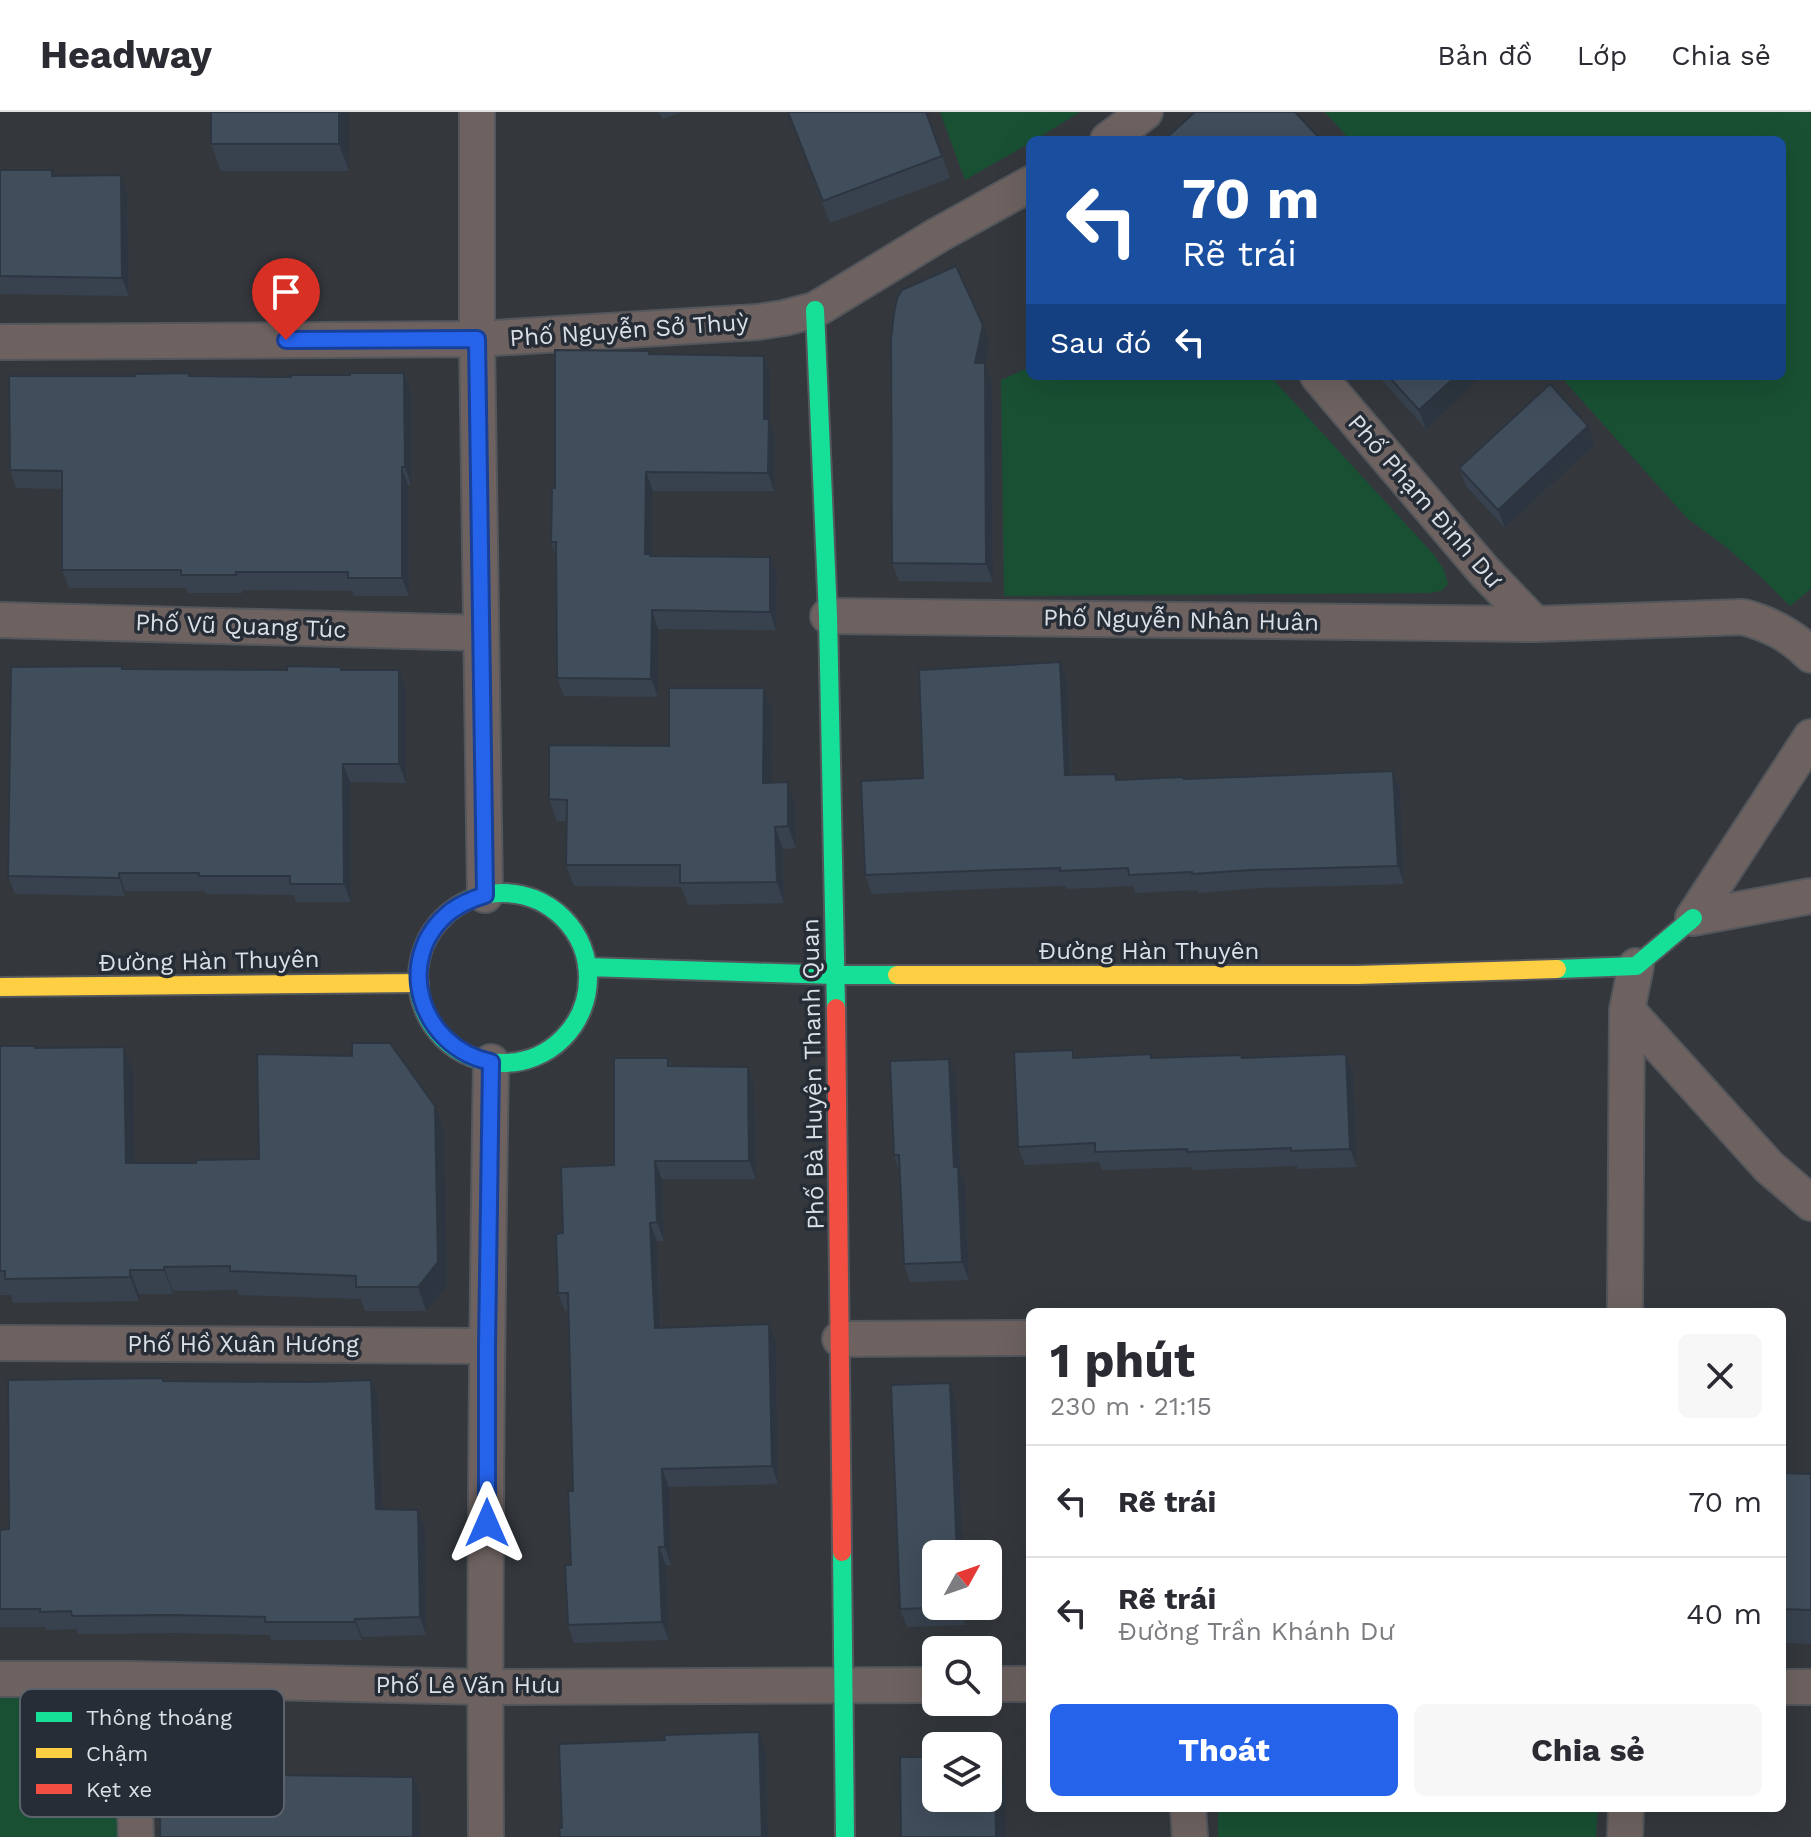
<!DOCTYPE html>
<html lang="vi">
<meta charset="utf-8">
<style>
body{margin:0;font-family:"Work Sans",sans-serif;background:#f7f7f7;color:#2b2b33;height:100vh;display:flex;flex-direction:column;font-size:30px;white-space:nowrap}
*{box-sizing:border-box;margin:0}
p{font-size:26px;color:#7c7c81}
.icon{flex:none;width:44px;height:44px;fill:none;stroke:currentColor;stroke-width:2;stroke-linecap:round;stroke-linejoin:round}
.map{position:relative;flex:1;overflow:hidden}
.side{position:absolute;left:1026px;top:1196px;width:760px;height:504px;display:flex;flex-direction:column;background:#fff;border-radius:12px;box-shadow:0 8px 32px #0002}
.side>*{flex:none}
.hud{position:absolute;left:1026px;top:24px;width:760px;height:244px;border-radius:12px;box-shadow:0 8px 32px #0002;background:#1a4fa0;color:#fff;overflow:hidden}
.needle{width:52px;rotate:50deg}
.buttons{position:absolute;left:922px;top:1428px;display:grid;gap:16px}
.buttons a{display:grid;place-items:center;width:80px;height:80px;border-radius:12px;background:#fff;box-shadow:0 8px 32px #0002;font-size:40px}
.pin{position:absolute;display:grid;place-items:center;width:68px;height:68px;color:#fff;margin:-82px -34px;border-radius:50% 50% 50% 0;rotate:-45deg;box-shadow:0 0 8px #0007}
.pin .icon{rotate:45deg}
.me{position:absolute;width:88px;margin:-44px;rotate:0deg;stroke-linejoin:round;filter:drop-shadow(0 0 6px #0008)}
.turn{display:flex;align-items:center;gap:28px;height:168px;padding:0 24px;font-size:36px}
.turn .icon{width:104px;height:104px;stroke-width:2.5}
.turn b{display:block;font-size:56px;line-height:68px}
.then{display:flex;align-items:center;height:76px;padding:0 24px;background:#0003;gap:16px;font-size:30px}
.round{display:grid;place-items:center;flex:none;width:84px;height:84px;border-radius:12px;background:#f7f7f7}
.summary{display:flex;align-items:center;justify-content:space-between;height:136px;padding:0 24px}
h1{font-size:48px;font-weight:700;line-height:60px}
.button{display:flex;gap:16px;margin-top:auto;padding:16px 24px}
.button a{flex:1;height:92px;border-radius:12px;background:#2563eb;color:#fff;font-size:32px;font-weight:700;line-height:92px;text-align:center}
.button a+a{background:#f7f7f7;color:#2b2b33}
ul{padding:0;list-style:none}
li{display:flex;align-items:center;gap:24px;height:112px;padding:0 24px;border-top:2px solid #e1e1e2}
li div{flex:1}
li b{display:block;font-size:30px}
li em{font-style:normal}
header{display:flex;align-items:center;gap:48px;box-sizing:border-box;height:112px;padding:0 40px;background:#fff;border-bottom:2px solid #e1e1e2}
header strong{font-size:38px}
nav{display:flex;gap:44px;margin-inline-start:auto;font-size:28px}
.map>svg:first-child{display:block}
.green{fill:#195034}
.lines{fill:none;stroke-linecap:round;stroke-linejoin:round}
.street-casing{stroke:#53565b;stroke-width:38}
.fast-casing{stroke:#53565b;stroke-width:22}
.slow-casing{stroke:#53565b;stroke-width:22}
.jam-casing{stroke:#53565b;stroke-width:22}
.street{stroke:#6d6260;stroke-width:34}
.fast{stroke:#16e098;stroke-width:18}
.slow{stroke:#ffcf43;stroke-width:18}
.jam{stroke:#f24e42;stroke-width:18}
.wall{fill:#37424e}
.shaded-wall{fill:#2d3640}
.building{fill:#404d5b;stroke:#2d3640;stroke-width:2}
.route-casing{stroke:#184099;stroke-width:20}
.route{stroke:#2563eb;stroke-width:14}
.labels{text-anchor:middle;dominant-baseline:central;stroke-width:7;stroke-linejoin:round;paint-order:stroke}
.street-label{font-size:24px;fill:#dbdfe6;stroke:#262d36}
.key{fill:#262d36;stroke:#5c626b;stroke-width:2}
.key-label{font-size:22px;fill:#dbdfe6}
</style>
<header>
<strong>Headway</strong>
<nav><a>Bản đồ</a><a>Lớp</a><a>Chia sẻ</a></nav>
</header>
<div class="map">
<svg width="1811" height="1725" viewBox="0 0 1811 1725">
<rect width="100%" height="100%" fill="#34383d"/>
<path class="green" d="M940 0H1080L1035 28H1030V31L965 68Z
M1325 0H1811V477L1790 494 1762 466 1726 435 1687 406 1560 264H1782V28H1350Z
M1030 255V264H1270L1435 444 1444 458 1448 472 1441 479 1428 481 1004 484 1001 268Z
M0 1567H131L136 1725H0Z
M1218 1696H1598L1596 1725H1218Z"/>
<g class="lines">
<defs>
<path id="street" d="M477 0V227L485 783
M1108 28 1145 0
M0 230 477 227 758 210 784 206 815 198 938 123 1030 72
M1318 264 1485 460 1535 512
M828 504 1535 512 1743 505C1770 512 1791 523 1811 543
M0 508 481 521
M1693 806 1811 625
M1693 806 1811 784
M1627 898 1769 1055 1811 1091
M1625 1200 1627 898 1636 854
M840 1227 1030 1226
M0 1231 487 1234
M0 1567H131L484 1575 936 1573
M131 1567 136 1725
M988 1572H1030
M1782 1575H1811
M1188 1696 1190 1725
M486 1725C484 1467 487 1208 491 950
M1625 1725 1626 1696"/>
<path id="fast" d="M815 198 828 504 836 896
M418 866a85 85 0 1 1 170 0a85 85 0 1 1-170 0Z
M587 855 836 863H897
M1557 857 1636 854 1693 806
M842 1440 845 1725"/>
<path id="slow" d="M897 863H1357L1557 857
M0 875 419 871"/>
<path id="jam" d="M836 896 842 1440"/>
</defs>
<use href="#street" class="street-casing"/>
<use href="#fast" class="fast-casing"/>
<use href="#slow" class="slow-casing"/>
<use href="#jam" class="jam-casing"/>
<use href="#street" class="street"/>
<use href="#fast" class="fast"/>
<use href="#slow" class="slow"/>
<use href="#jam" class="jam"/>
</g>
<path class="wall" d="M211 0H349V59H221L211 32Z
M659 0H683L662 7Z
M788 0H926L950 66 830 111Z
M0 58H52L54 64 127 81 129 184 0 182Z
M990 231 985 252 992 269 993 470 899 469 892 451Z
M650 243 764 244 770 262V312L775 325 774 379H653L652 444 770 445 777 463 776 518 658 517V585L564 584 557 566 556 443 551 430 555 376Z
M404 261 411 279V373H408L409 484H354L352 479 242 478V481H188L186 476H69L62 458V377L16 376 10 358 190 264 291 265Z
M1378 264H1482L1426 317Z
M1595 332 1505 416 1466 374 1459 356Z
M1060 550 1067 569 1071 663 1117 668 1184 667 1393 659 1400 677 1404 772 1258 776 1198 781V778L1135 781 1133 774 1067 777 1066 774 1005 776 872 782 865 763 923 666Z
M122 554 124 557 399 558 406 576V671L350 670 351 790H296L294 783 206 782 204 779H125V784L15 782 8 764Z
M764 576 772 597 771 671 795 692 796 736 783 737 784 791 688 793 681 775 574 774 566 753 567 709H557L549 687 669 634Z
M0 934H35L36 936 124 935 133 959 134 1051H196L259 1047 435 994 444 1018 447 1174 426 1199H365L361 1187 239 1183 237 1178 173 1179V1182H139V1189L13 1191 11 1183H0Z
M1073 938 1076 946H1152L1241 943 1243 946 1346 942 1353 960 1357 1055 1298 1057 1297 1054 1193 1058 1192 1055 1102 1058 1099 1050 1025 1053 1018 1035Z
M668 946 671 954 748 955 754 973 756 1067H662L664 1129H657L661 1216 776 1230 778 1372 669 1375 671 1453H666L669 1528 574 1531 568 1513 573 1379 568 1199H565L558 1181 563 1121 614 1053Z
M956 965 960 1058 965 1073 969 1168 910 1170 904 1152 899 1058 894 1043Z
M163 1266 164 1269 311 1270 371 1268 378 1286 382 1397 418 1398 425 1416 426 1523 362 1525V1528H271L270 1523 176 1521 78 1522 76 1517 46 1518 45 1515H0V1418L9 1417Z
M950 1271 956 1289 966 1513 907 1515 900 1497Z
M1782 1361 1811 1362V1532L1782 1531Z"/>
<path class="shaded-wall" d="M339 0H349V59L339 32Z
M121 63 127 81 129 184 122 166Z
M983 213 990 231 985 252 992 269 993 470 986 452 975 251Z
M764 244 770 262V312L775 325 774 379 768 361 764 307Z
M404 261 411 279V373L405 355Z
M1456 264H1482L1426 317 1419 298Z
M1588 314 1595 332 1505 416 1498 398Z
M402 355 408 373 409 484 402 466Z
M646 360 653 379 652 448 645 442Z
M770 445 777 463 776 518 770 500Z
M652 498 658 517V585L651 567Z
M1060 550 1067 569 1071 681 1065 663Z
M399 558 406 576V671L399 652Z
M764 576 772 597 771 692 763 671Z
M343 652 350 670 351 790 344 772Z
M1393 659 1400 677 1404 772 1398 754Z
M788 670 795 692 796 736 788 714Z
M775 715 783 737 784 791 777 770Z
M119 761 125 779V784L119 766Z
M124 935 133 959 135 1074 126 1051Z
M1346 942 1353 960 1357 1055 1350 1037Z
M949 947 956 965 960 1058 965 1073 969 1168 962 1150 954 1055Z
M748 955 754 973 756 1067 749 1049Z
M435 994 444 1018 447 1174 426 1199 418 1175Z
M655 1049 662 1067 664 1129 657 1110Z
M650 1111 657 1129 661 1234 655 1216Z
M164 1155 173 1179V1182L164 1158Z
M130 1158 139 1182V1189L130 1165Z
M769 1212 776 1230 778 1372 772 1354Z
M371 1268 378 1286 383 1415 376 1397Z
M950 1271 956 1289 963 1442H957Z
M662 1357 669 1375 671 1453 665 1435Z
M418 1398 425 1416 426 1523 420 1505Z
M659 1435 666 1453 669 1528 662 1510Z
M959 1494H965L966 1513 959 1495Z
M355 1507 362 1525V1528L355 1510Z
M270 1593 277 1611 279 1682 272 1663Z
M759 1620 766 1638 768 1725H762Z
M995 1645 1005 1671 1006 1725H996Z
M413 1665 420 1683V1725H413Z"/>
<path class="building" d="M211 0H339V32H211Z
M788 0H926L942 44 823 89Z
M1195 0H1295L1321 28H1164Z
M0 58H52V64L121 63 122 166 0 164Z
M956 154 983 213 975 251H985L986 452 892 451 891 227 894 201 897 186 902 178Z
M555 238 649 239V242L764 244V307H769L768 361 646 360 645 442H650V444L770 445V500L652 498 651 567 557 566 556 430H551L552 376H555Z
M189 261V264L291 265V263H350V261H404L405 355H402V466H348V460H236V463H181V458H62V359L10 358 9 264H135V262Z
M1388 264H1456L1419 298Z
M1550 272 1588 314 1498 398 1459 356Z
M1060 550 1065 663 1115 662 1116 668 1184 665V667L1393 659 1398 754 1251 758 1192 762V760L1129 763 1128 756 1060 759V756L998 758 865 763 861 669 923 666 919 558Z
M122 554V557L287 558V554L341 555V558H399V652H343L344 772H290V764H199V761H119V766L8 764 11 555Z
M669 576H764L763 671 788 670V714L775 715 777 770 680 771V753H566L567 688 549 687V633L669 634Z
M352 931H390L435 994 438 1150 418 1175H356V1164L230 1159V1154L164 1155V1158H130V1165L5 1167V1159H0V934H35V936L124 935 126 1051H196V1048L259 1047 257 942 352 944Z
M1073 938V946L1151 942V946L1241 943 1242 946 1346 942 1350 1037 1291 1039V1036L1187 1040V1037L1095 1040V1031L1018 1035 1014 940Z
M614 946H668V954L748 955 749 1049H655L657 1110 650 1111 655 1216 769 1212 772 1354 662 1357 665 1435H659L662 1510 568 1513 565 1453H571L568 1379H573L568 1181H558L556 1122 563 1121 561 1055 614 1053Z
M949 947 954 1055H958L962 1150 904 1152 899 1043H894L890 949Z
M163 1266V1269L311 1270 371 1268 376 1397 418 1398 420 1505 355 1507V1510H265V1505L169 1503 72 1504 71 1499 40 1500V1497H0V1418L9 1417 8 1268Z
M950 1271 957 1442H936V1494H959V1495L900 1497 891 1273Z
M1782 1361 1811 1362V1498L1782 1497Z
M161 1592 270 1593 272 1663 413 1665V1725H160Z
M759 1620 762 1725H560L559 1716H562L559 1632 665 1628 664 1623Z
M900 1645H936V1686H988V1645H995L996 1725H901Z"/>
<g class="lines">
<defs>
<path id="route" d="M286 228 477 227 485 783C472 787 462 791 451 799 391 846 420 936 491 950L487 1234V1411"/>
</defs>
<use href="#route" class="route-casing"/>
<use href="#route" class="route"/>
</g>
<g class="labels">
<g class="street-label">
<text transform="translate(629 218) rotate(-4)">Phố Nguyễn Sở Thuỳ</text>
<text transform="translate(1425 389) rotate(49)">Phố Phạm Đình Dư</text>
<text transform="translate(1181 508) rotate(1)">Phố Nguyễn Nhân Huân</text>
<text transform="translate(241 514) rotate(2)">Phố Vũ Quang Túc</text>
<text x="1149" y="839">Đường Hàn Thuyên</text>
<text transform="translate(209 849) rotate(-1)">Đường Hàn Thuyên</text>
<text transform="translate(813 962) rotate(-91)">Phố Bà Huyện Thanh Quan</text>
<text x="243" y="1232">Phố Hồ Xuân Hương</text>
<text x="468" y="1573">Phố Lê Văn Hưu</text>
</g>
</g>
<rect x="20" y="1577" width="264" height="128" rx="12" class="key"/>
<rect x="36" y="1600" width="36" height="10" fill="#16e098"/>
<rect x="36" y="1636" width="36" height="10" fill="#ffcf43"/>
<rect x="36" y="1672" width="36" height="10" fill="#f24e42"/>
<g class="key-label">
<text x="86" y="1613">Thông thoáng</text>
<text x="86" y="1649">Chậm</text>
<text x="86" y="1685">Kẹt xe</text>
</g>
</svg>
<div class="buttons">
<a><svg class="needle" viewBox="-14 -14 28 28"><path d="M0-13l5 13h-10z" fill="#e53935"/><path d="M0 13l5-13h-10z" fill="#7c7c81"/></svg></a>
<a><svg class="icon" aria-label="search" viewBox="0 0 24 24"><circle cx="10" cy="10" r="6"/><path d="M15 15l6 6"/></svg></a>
<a><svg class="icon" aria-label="layers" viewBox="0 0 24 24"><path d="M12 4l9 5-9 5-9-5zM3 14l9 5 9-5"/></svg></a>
</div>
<div class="pin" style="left:286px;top:228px;background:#d93025"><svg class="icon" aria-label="arrive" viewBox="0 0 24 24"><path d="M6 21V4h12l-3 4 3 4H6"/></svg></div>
<svg class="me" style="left:487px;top:1411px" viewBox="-20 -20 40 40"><path d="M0-17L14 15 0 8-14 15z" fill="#2563eb" stroke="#fff" stroke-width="4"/></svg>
<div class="hud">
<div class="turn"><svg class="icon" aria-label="left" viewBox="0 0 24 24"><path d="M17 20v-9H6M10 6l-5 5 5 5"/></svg><div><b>70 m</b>Rẽ trái</div></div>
<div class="then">Sau đó<svg class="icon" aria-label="left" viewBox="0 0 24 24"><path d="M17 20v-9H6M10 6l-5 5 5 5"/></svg></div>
</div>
<section class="side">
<div class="summary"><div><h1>1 phút</h1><p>230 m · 21:15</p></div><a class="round"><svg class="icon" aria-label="close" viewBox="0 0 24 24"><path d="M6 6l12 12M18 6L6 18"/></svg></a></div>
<ul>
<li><svg class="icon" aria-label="left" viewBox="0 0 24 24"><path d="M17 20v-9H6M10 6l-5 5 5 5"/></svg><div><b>Rẽ trái</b></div><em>70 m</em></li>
<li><svg class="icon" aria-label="left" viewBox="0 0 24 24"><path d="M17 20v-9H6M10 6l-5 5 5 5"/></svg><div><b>Rẽ trái</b><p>Đường Trần Khánh Dư</p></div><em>40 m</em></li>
</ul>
<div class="button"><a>Thoát</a><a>Chia sẻ</a></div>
</section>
</div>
